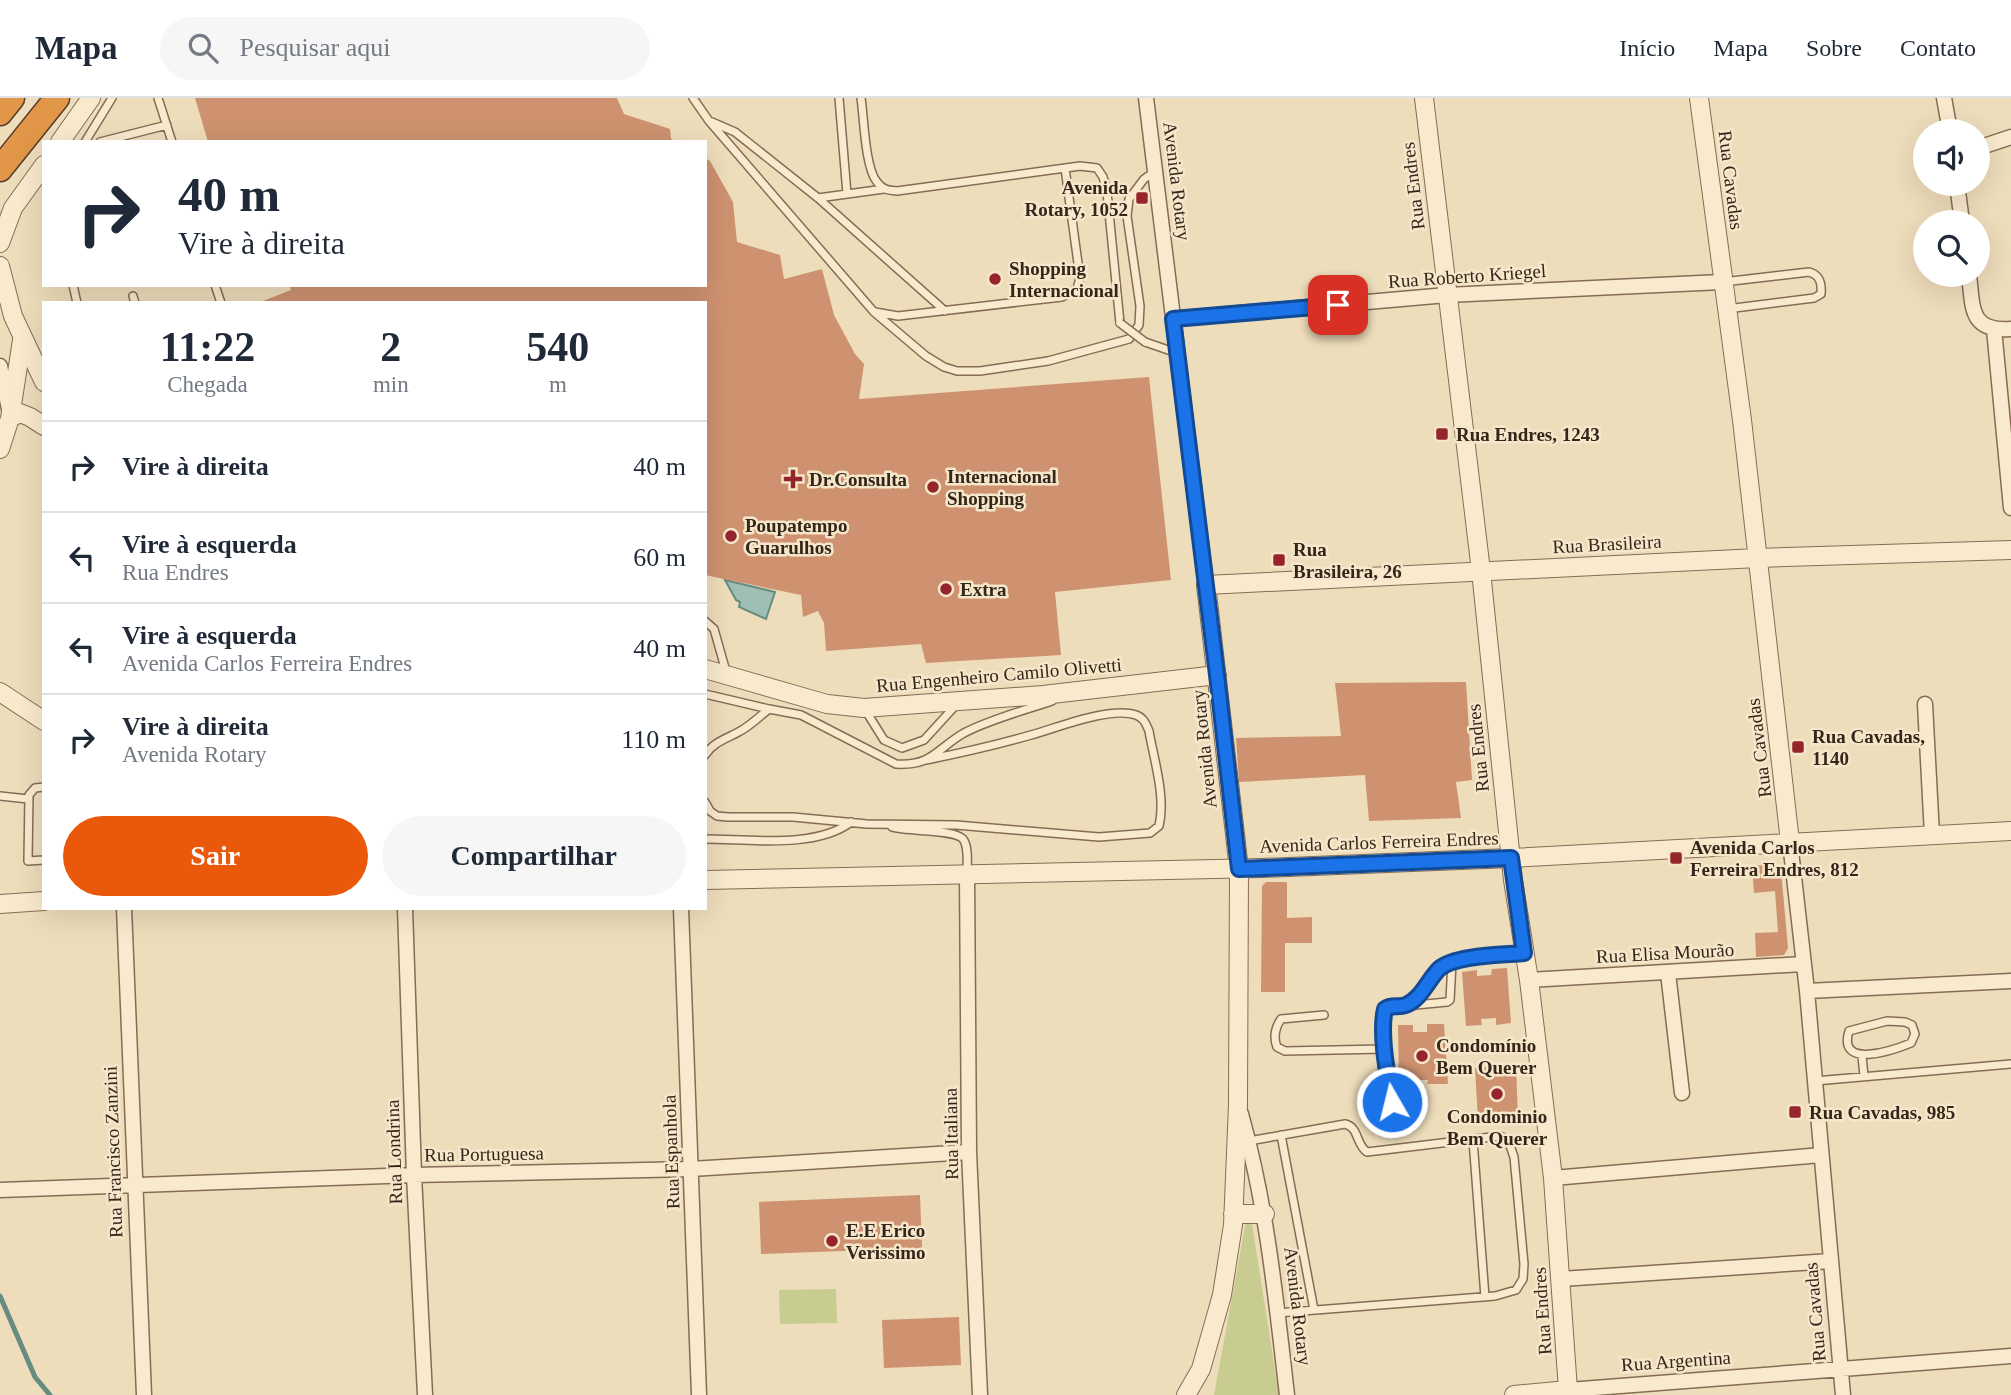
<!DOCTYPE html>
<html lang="pt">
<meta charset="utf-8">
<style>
body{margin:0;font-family:Georgia,serif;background:#f6f6f7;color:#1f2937;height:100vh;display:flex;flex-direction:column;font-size:26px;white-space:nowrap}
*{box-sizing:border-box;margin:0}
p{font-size:23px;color:#747a83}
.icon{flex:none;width:38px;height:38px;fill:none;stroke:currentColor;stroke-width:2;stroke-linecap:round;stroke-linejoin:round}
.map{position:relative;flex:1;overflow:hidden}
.panel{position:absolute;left:42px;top:203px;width:665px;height:609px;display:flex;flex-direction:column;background:#fff;border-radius:0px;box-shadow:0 7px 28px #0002}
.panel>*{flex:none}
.banner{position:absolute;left:42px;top:42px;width:665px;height:147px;border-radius:0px;box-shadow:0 7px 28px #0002;background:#fff;color:#1f2937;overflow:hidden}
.buttons{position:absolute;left:1913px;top:21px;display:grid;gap:14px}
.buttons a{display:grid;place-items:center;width:77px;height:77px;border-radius:50%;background:#fff;box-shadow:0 7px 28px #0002;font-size:35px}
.pin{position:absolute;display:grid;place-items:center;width:60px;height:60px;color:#fff;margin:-30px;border-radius:14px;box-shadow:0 4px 10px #0006}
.me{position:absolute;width:77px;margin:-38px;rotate:352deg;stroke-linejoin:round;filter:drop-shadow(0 0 5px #0008)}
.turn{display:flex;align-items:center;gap:24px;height:147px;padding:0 21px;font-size:32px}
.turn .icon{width:91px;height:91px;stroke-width:2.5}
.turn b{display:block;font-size:49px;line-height:60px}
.eta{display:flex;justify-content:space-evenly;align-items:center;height:119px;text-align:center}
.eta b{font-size:42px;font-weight:600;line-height:49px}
.cta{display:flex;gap:14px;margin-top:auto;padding:14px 21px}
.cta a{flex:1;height:80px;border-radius:42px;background:#ea580c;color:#fff;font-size:28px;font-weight:600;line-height:80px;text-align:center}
.cta a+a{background:#f6f6f7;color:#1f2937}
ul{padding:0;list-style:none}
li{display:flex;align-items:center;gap:21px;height:91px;padding:0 21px;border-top:2px solid #e0e1e3}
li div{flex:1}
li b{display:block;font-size:26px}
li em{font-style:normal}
header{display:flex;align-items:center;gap:42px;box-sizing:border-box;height:98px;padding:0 35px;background:#fff;border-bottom:2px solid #e0e1e3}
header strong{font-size:33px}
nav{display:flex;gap:38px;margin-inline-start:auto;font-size:24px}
.search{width:490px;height:63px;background:#f6f6f7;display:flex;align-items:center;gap:18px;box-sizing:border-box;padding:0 24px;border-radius:38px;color:#747a83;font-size:26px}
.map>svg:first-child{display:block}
.green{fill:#c8cc90}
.water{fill:#a0bfb4;stroke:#678c81;stroke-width:2}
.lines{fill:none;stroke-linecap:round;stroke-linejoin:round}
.stream{stroke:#678c81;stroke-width:5}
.building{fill:#ce9270}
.service-casing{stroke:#866c55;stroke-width:10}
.minor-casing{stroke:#866c55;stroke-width:17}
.tertiary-casing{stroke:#866c55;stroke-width:20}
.motorway-casing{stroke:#533b2a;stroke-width:27}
.service{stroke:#f9eace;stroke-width:7}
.minor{stroke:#f9eace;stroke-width:14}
.tertiary{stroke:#f9eace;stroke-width:18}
.motorway{stroke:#e29648;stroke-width:24}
.service-bridge-casing{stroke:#866c55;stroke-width:10;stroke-linecap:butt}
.service-bridge{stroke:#f9eace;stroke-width:7}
.route-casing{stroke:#114b97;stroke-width:18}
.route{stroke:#1a73e8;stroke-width:12}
.poi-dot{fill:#96242b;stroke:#f6e7cb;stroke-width:2.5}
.labels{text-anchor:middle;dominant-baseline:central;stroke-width:5;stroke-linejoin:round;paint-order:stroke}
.street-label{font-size:19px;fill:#34261a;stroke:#f6e7cb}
.poi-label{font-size:19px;font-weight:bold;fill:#34261a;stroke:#f6e7cb;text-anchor:start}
</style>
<header>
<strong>Mapa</strong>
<div class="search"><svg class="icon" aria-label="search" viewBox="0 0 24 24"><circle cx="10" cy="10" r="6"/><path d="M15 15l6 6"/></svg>Pesquisar aqui</div>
<nav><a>Início</a><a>Mapa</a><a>Sobre</a><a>Contato</a></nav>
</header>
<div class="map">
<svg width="2011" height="1297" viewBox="0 0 2011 1297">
<rect width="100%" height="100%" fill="#edb"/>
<path class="green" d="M1249 1107 1279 1297H1214Z
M836 1191 837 1225 780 1226 779 1192Z"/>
<path class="water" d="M725 482 775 494 766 521 739 509 740 504 736 502Z"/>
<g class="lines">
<path class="stream" d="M0 1198 35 1279 50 1297"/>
</g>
<path class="building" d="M195 0H617L624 16 670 31 671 41 676 44H208Z
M705 60 710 63 733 104 737 144 780 157 784 181 822 171 834 217 855 256 864 266 859 301 1149 279 1171 482 1055 494 1061 557 926 565 921 546 826 553 824 525 818 513 803 519 801 497 705 477V205H258L291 192 289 187H705Z
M1466 584 1472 682 1456 684 1461 720 1369 723 1365 677 1239 684 1236 640 1341 638 1335 585Z
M1774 766 1781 772 1788 850 1784 857 1756 859 1755 835 1778 834 1775 793 1754 795 1752 768Z
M1266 784H1287V820L1312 819V845H1285V894H1261L1262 788Z
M1507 870 1511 925 1496 927V920L1481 921 1482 927 1466 928 1462 874 1477 872V878L1491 877 1492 871Z
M1427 926H1444L1448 986H1427L1428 982H1418V987L1399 988 1398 927H1413V934H1427Z
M1500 967H1516L1518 1021 1506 1022 1504 1017 1493 1019 1491 1024 1478 1023 1475 970 1487 969 1489 974 1500 973Z
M920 1097 922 1150 761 1156 759 1104Z
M959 1219 961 1267 884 1270 882 1222Z"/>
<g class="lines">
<defs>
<path id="service" d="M158 0 172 44
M693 0 709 23 874 214 926 258 944 269 957 273H980L1048 263 1129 241 1139 227 1140 208 1127 118 1129 101 1144 81 1154 74
M839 0 847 96
M861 0C864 20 865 70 877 84 883 92 888 92 897 93L1080 68 1097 70 1103 79 1107 94 1120 225
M712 24 735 34 818 100 945 213
M85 44 112 0
M100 44 167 27
M818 100 884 91
M1723 184 1809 174C1820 177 1822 185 1821 196L1814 200 1727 211
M73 187 77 205
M215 187 221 205
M133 198 135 205
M875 214 898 218 1062 199 1077 191 1080 180 1065 70
M1145 244 1177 255
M705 523 714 531 727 577
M705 596 769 611
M864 610 884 642 902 650 924 642 956 607
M705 657C714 643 729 640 742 632 752 626 760 618 769 611L801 617 896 666C933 668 936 651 964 635 988 622 1025 612 1052 603
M44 689 35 690 29 697 28 763 44 762
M0 698 28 701
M705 704 710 713 717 718 728 719H793L867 726 956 727 1099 739 1150 735 1159 728C1166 699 1154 662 1149 633 1146 626 1144 620 1136 617 1110 608 1057 630 1031 637 996 647 961 655 926 662
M892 729C908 734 954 731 963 741 969 749 967 765 967 774
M705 741C748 741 816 751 851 724
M1405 908 1447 904 1450 902 1452 865
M1324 917 1281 921C1275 930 1273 939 1277 949L1285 953 1384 951 1383 920 1385 911C1392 906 1398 910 1406 907 1421 900 1428 882 1439 871 1456 855 1502 857 1524 855
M1887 923 1905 924 1912 927 1915 936 1911 945C1894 952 1837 972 1849 933Z
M1384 951 1396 1031
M1862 958 1864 978
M1815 983 2011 966
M1281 1037 1314 1212
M1473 1042 1485 1199
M1249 1043 1345 1026C1359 1029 1356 1047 1367 1054L1500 1038 1508 1042 1514 1059 1524 1166 1523 1181 1516 1192 1495 1198 1277 1215"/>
<path id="minor" d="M1146 0 1206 487
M1944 0 1950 33
M1978 50 2011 39
M1957 86 1962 124
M1969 177C1973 209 1969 234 2011 231
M1173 221 1447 197 1722 184
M1994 231 2011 410
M0 268 9 311
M1925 606 1932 737
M1790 744 1807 893 1843 1297
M967 775 969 1054 980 1297
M124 810 144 1297
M405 810 414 1077 425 1297
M681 810 699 1297
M1668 875 1682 995
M1529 882 1803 866
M1807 893 2011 883
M1241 1016C1267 1108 1276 1202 1287 1297
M1553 1080 1821 1057
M0 1092 414 1077 691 1071 969 1054
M1561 1181 1831 1163
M1569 1297 1568 1292 2011 1258"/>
<path id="tertiary" d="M1424 0 1481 473 1513 782 1529 882 1553 1080 1568 1292 1514 1297
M1699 0 1742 322 1790 744
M60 44 91 0
M0 145 13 110 44 67
M0 168 13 218 44 284
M10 320 20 315 30 319 44 328
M0 351 10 320 22 242
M705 571 827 606 864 610 1043 597 1217 577
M0 594 44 623
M705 782 1262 770 1511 760 2011 733
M0 806 44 803
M1233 1116H1265
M1186 1297 1201 1271 1222 1197 1233 1127 1238 1007 1239 771 1206 487 1758 460 2011 452"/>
<path id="motorway" d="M0 15 12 0
M0 71 57 0"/>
</defs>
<use href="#service" class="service-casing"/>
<use href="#minor" class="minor-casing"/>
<use href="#tertiary" class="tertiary-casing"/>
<use href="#motorway" class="motorway-casing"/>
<use href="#service" class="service"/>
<use href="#minor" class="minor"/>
<use href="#tertiary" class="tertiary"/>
<use href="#motorway" class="motorway"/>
<defs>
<path id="service-bridge" d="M1120 225 1145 244"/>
</defs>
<use href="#service-bridge" class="service-bridge-casing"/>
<use href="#service-bridge" class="service-bridge"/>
</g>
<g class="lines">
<defs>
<path id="route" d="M1338 207 1173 221 1217 577 1239 771 1511 760 1524 855C1503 857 1454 857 1439 871 1428 882 1421 901 1406 907 1398 910 1392 906 1385 911 1379 936 1388 979 1392 1004"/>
</defs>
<use href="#route" class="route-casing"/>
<use href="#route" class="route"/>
</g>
<g class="poi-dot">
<rect x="1135" y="93" width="14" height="14" rx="3.5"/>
<circle cx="995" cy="181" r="7"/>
<rect x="1435" y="329" width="14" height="14" rx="3.5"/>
<path d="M789.5 370.5h7v7h7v7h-7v7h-7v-7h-7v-7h7z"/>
<circle cx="933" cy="389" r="7"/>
<circle cx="731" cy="438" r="7"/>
<rect x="1272" y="455" width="14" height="14" rx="3.5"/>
<circle cx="946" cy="491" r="7"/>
<rect x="1791" y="642" width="14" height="14" rx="3.5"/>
<rect x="1669" y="753" width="14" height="14" rx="3.5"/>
<circle cx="1422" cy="958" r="7"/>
<circle cx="1497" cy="996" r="7"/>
<rect x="1788" y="1007" width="14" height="14" rx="3.5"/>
<circle cx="832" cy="1143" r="7"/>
</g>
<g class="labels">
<g class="street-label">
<text transform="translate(1731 82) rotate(83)">Rua Cavadas</text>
<text transform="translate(1177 83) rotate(83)">Avenida Rotary</text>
<text transform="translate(1413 88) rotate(-97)">Rua Endres</text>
<text transform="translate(1467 178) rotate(-4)">Rua Roberto Kriegel</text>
<text transform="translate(1607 446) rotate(-3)">Rua Brasileira</text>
<text transform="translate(999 577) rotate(-5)">Rua Engenheiro Camilo Olivetti</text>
<text transform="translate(1478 650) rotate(-96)">Rua Endres</text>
<text transform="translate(1759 650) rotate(-97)">Rua Cavadas</text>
<text transform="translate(1204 651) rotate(-96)">Avenida Rotary</text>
<text transform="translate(1379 744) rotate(-2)">Avenida Carlos Ferreira Endres</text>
<text transform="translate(1665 855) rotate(-3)">Rua Elisa Mourão</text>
<text transform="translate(951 1036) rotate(-91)">Rua Italiana</text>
<text transform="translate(113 1054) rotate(-92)">Rua Francisco Zanzini</text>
<text transform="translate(394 1054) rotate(-92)">Rua Londrina</text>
<text transform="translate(671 1054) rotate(-92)">Rua Espanhola</text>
<text transform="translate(484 1056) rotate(-1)">Rua Portuguesa</text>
<text transform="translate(1298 1208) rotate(83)">Avenida Rotary</text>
<text transform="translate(1542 1213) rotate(-94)">Rua Endres</text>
<text transform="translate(1815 1214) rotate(-95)">Rua Cavadas</text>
<text transform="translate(1676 1263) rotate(-4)">Rua Argentina</text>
</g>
<g class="poi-label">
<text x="1128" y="89" text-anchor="end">Avenida<tspan x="1128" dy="22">Rotary, 1052</tspan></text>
<text x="1009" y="170">Shopping<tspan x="1009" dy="22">Internacional</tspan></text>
<text x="1456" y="336">Rua Endres, 1243</text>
<text x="947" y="378">Internacional<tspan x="947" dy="22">Shopping</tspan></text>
<text x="809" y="381">Dr.Consulta</text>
<text x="745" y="427">Poupatempo<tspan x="745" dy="22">Guarulhos</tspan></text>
<text x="1293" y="451">Rua<tspan x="1293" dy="22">Brasileira, 26</tspan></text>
<text x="960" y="491">Extra</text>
<text x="1812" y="638">Rua Cavadas,<tspan x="1812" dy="22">1140</tspan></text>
<text x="1690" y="749">Avenida Carlos<tspan x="1690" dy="22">Ferreira Endres, 812</tspan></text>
<text x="1436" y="947">Condomínio<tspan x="1436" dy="22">Bem Querer</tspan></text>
<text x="1809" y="1014">Rua Cavadas, 985</text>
<text x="1497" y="1018" text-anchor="middle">Condominio<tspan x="1497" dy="22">Bem Querer</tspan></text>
<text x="846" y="1132">E.E Erico<tspan x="846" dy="22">Verissimo</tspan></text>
</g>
</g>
</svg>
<div class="buttons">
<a><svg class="icon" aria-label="sound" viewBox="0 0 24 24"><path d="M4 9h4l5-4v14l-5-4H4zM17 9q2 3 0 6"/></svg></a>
<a><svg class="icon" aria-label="search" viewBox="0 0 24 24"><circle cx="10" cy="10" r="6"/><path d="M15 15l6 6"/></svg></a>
</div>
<div class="pin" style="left:1338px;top:207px;background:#d93025"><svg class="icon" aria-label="arrive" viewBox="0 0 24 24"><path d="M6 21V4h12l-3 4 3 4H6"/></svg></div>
<svg class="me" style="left:1392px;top:1004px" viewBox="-20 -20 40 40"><circle r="17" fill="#1a73e8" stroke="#fff" stroke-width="3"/><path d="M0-11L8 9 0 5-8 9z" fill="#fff"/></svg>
<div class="banner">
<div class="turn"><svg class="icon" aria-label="right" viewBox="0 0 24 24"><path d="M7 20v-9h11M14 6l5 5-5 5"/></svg><div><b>40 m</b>Vire à direita</div></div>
</div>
<section class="panel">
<div class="eta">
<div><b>11:22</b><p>Chegada</p></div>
<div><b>2</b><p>min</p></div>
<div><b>540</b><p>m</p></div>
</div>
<ul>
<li><svg class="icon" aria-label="right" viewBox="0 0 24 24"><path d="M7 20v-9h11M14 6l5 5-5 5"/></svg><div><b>Vire à direita</b></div><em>40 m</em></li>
<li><svg class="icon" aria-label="left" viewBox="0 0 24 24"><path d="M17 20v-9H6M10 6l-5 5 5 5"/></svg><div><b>Vire à esquerda</b><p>Rua Endres</p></div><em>60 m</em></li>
<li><svg class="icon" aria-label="left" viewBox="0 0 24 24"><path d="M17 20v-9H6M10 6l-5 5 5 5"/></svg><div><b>Vire à esquerda</b><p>Avenida Carlos Ferreira Endres</p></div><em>40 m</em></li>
<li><svg class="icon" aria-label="right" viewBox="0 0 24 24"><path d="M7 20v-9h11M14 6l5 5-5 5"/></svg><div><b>Vire à direita</b><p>Avenida Rotary</p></div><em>110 m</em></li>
</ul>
<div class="cta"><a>Sair</a><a>Compartilhar</a></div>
</section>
</div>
